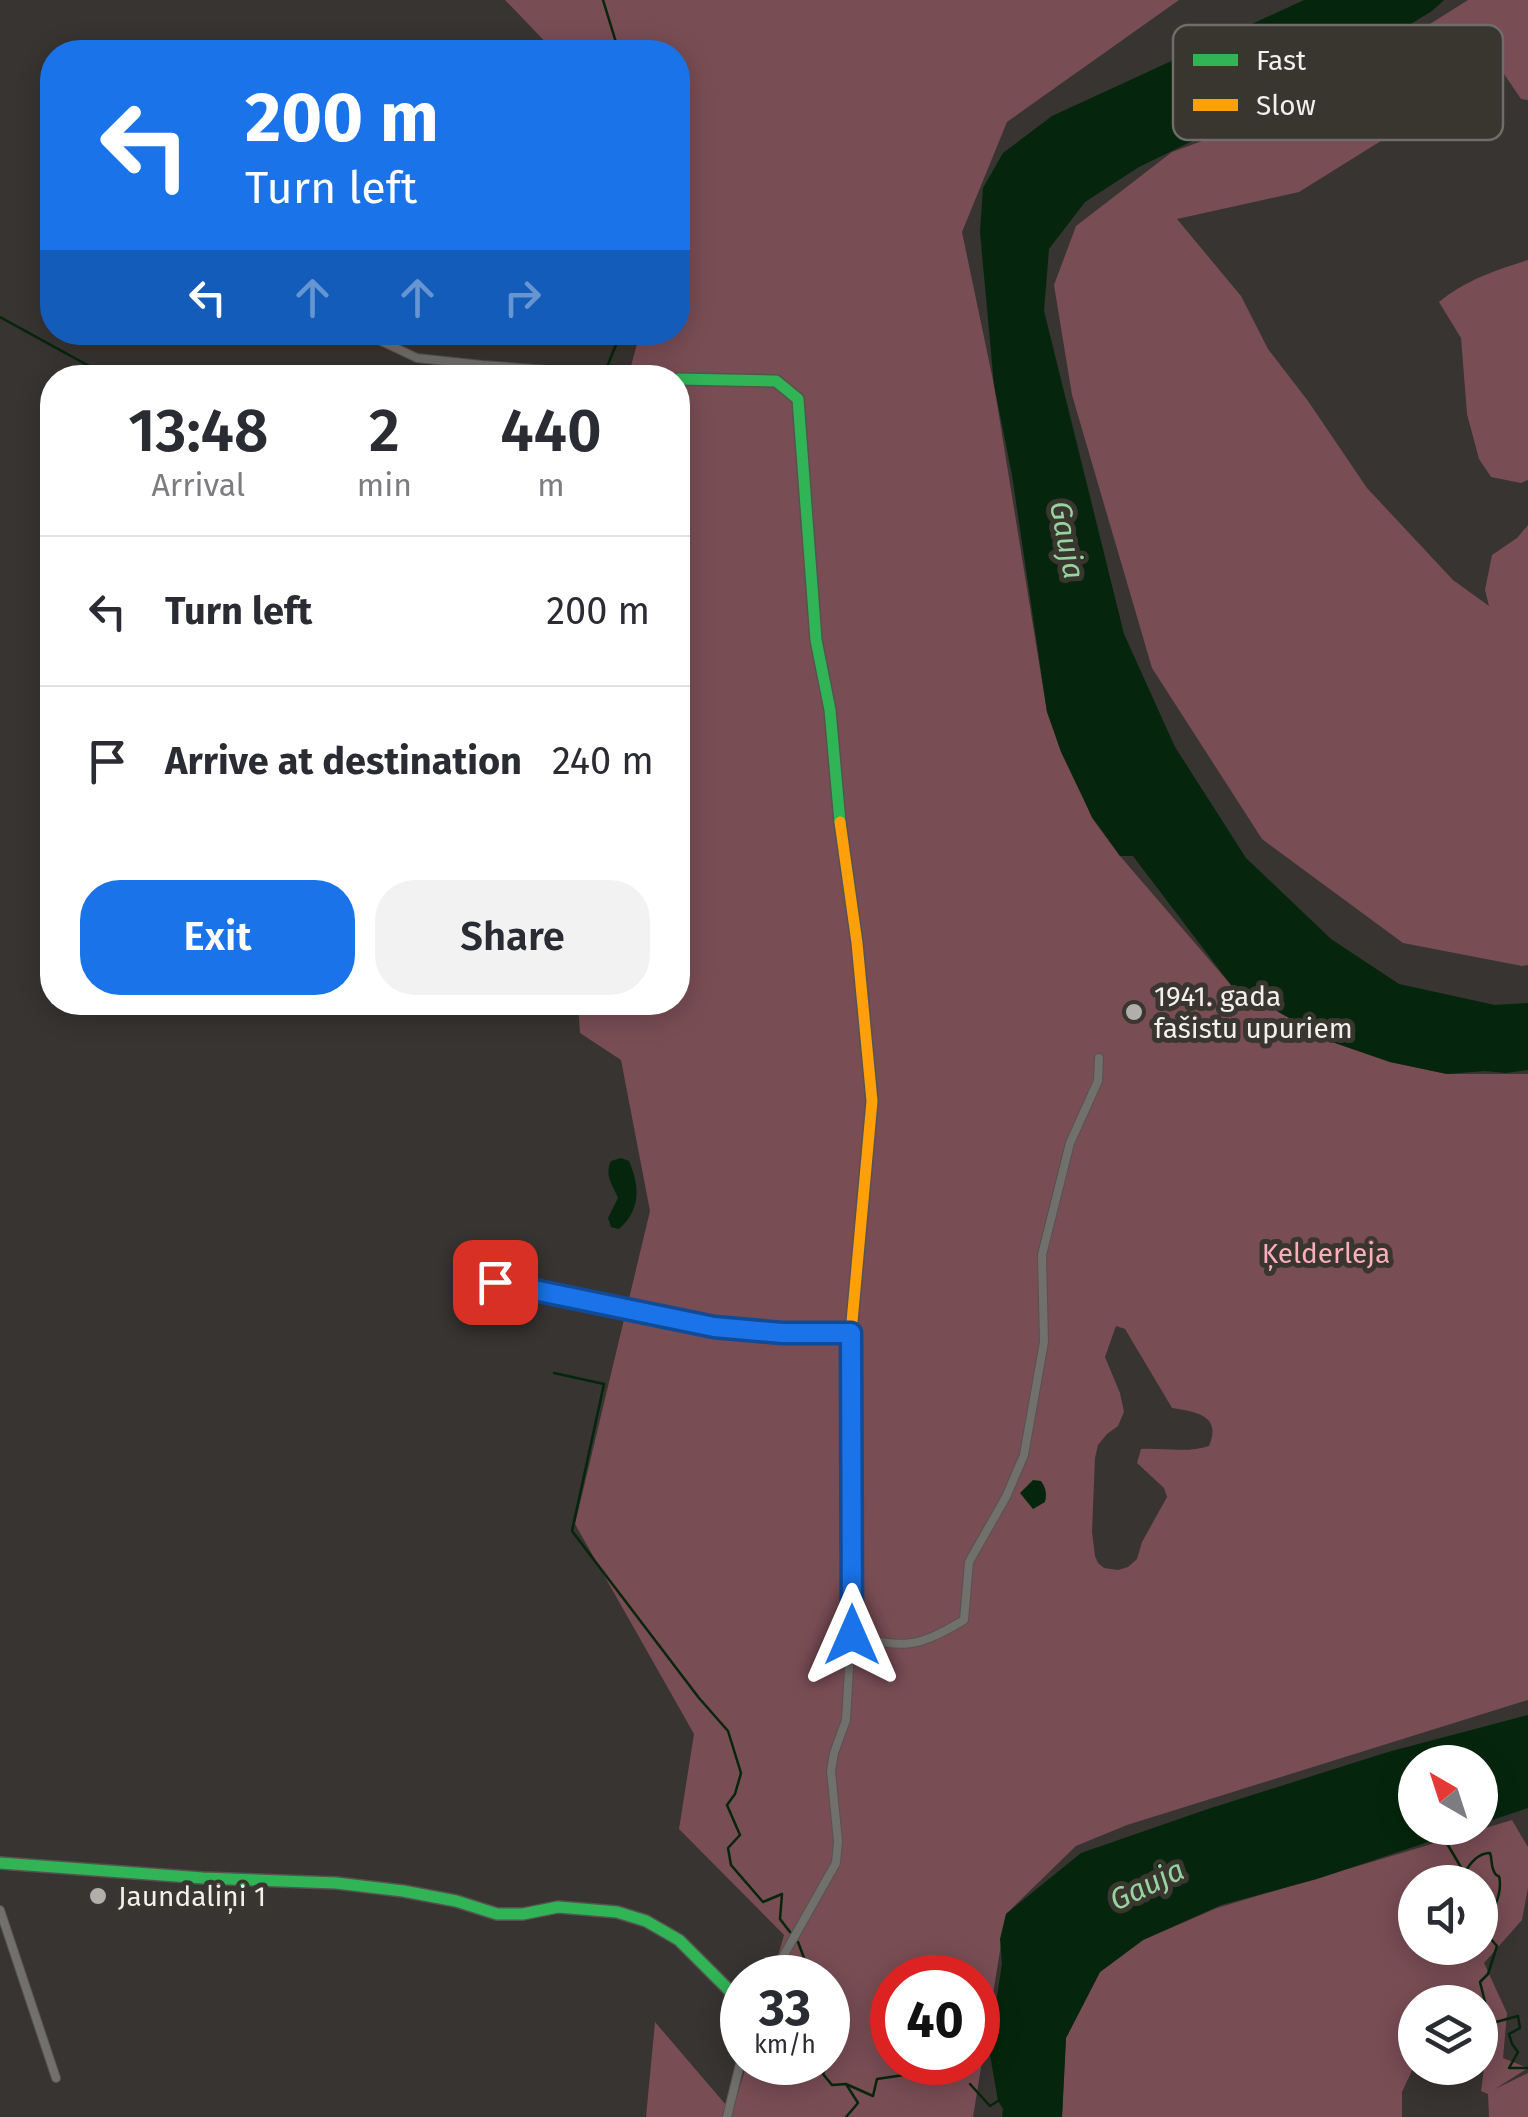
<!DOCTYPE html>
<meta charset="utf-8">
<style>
body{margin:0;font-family:"Fira Sans",sans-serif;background:#f2f2f3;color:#2b2b33;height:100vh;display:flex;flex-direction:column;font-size:38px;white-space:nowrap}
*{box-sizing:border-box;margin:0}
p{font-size:32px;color:#7c7c81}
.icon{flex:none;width:55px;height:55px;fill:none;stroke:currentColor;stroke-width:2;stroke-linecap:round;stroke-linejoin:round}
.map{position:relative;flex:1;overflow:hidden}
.drawer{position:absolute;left:40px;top:365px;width:650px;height:650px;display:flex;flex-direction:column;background:#fff;border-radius:40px;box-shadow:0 5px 25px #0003}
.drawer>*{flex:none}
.banner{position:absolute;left:40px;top:40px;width:650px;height:305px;border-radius:40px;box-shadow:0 5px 25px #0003;background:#1a73e8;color:#fff;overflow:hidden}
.needle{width:65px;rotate:321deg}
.controls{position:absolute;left:1398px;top:1745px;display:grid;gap:20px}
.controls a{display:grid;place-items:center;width:100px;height:100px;border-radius:50%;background:#fff;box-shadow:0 5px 25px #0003;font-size:50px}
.speed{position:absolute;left:720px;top:1955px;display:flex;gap:20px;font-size:50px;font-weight:700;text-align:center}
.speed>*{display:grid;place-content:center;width:130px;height:130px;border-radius:50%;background:#fff;box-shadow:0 5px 25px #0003;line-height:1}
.speed small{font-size:25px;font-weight:400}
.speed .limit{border:15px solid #d22;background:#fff;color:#111}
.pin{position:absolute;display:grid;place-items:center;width:85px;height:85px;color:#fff;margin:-42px;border-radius:20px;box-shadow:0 5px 15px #0006}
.me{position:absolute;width:110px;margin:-55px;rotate:0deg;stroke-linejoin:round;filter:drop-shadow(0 0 8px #0008)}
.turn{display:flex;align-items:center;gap:35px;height:210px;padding:0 40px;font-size:45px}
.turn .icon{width:130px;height:130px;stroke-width:2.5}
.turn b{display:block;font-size:70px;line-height:85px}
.lanes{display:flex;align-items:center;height:95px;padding:0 40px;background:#0003;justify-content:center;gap:50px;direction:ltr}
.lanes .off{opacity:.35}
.eta{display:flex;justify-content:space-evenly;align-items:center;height:170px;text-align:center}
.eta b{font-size:60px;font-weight:600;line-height:70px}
.primary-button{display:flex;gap:20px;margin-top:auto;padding:20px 40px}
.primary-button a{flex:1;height:115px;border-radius:40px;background:#1a73e8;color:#fff;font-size:40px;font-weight:600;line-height:115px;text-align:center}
.primary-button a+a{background:#f2f2f3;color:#2b2b33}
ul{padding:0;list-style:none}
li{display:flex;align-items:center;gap:30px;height:150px;padding:0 40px;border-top:2px solid #e1e1e2}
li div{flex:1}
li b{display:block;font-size:38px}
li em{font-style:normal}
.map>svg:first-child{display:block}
.forest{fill:#794d54;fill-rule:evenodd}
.water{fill:#05260c}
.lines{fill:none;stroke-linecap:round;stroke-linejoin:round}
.stream{stroke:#05260c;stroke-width:2.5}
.street-casing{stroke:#555350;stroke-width:10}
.fast-casing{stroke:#555350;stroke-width:14}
.slow-casing{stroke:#555350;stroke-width:14}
.street{stroke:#72706d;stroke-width:8}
.fast{stroke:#30b455;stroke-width:11}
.slow{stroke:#ff9f0a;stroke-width:11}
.route-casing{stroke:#114b97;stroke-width:25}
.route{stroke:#1a73e8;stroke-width:18}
.poi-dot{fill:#b1aeab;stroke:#39352f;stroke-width:4}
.labels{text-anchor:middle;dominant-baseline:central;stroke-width:10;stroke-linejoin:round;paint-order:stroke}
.poi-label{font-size:28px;fill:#f2efec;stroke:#39352f;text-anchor:start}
.park-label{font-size:28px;fill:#ffadba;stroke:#39352f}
.water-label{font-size:30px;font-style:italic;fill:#96d39e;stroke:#39352f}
.key{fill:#39352f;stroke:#706d68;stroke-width:2.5}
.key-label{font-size:28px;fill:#f2efec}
</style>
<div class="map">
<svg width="1528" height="2117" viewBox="0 0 1528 2117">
<rect width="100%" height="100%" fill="#373431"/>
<path class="forest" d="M505 0H1179L1007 122 962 232 994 385 1047 712 1092 818 1120 856 1231 985 1335 1043 1390 1062 1447 1074H1528V1700L1127 1825 1076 1846 1006 1914 973 2117H646L655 2022 732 2112 747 2063 828 2062V1978L772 1977 784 1935 679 1829 694 1734 575 1524 650 1211 621 1060 580 1033 578 1003 678 1002V378L628 377 640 333 678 332V200L683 181 678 175V52H555ZM1116 1326 1125 1329 1172 1408C1196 1412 1222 1415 1209 1446 1189 1453 1163 1448 1141 1449L1137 1463 1164 1488 1167 1497 1142 1542 1137 1559 1128 1567 1118 1570 1104 1568 1098 1563 1095 1556 1092 1532 1095 1458 1098 1445 1107 1434 1118 1426 1124 1412 1120 1393 1105 1357ZM892 1978H978V2062H892Z
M1468 0H1528V100L1521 99 1504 74H1482L1405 126 1299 192 1177 219 1241 296 1268 349 1308 401 1367 488 1453 580 1489 606 1485 590 1492 555 1517 538 1528 525V965L1522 966 1403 943 1262 839 1152 668 1072 395 1054 285 1076 226 1172 152 1301 105Z
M1528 260V480L1521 483 1491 477 1479 459 1467 414 1461 338 1439 302C1465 280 1496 270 1528 260Z
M1512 1820 1528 1847V1888L1522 1920 1484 1963 1507 2013 1503 2058 1528 2068 1495 2089 1528 2073V2117H1489L1488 2094 1481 2091 1487 2045 1480 2044V2002H1415V2064L1402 2092V2117H1062L1066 2038 1100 1972 1143 1940 1217 1908ZM1415 1882H1480V1948H1415Z"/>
<path class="water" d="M1304 0H1444L1432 11 1322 78 1139 167 1085 202 1049 249 1044 311 1124 634 1175 747 1246 858 1331 939 1399 984 1495 1005 1528 1003V1070L1506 1073 1485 1071 1447 1074 1390 1062 1335 1043 1280 1013 1256 996 1231 985 1133 856H1120L1092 817 1061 752 1047 712 1012 475 994 385 980 232 983 188 1003 153 1052 116Z
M621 1158 629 1161C640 1186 641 1210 619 1229L611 1227 608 1218 618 1198C613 1185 604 1176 611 1161Z
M1033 1480 1041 1481C1046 1488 1047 1494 1045 1502L1033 1509 1020 1493Z
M1528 1715V1808L1480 1824V1762H1415V1828H1470L1317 1879 1221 1905 1143 1940 1100 1972 1066 2038 1062 2117H1002L1003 2109 998 2101 989 2049 1002 1964 1000 1939 1006 1914 1081 1853 1205 1810 1388 1752Z"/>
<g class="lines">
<path class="stream" d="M603 0 619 52
M0 317 111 378
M607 367 621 332
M554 1373 604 1384 572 1531 699 1698 728 1731 741 1773 735 1794 727 1805 740 1835 728 1848 731 1865 763 1902 782 1894 780 1919 790 1932
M1442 1835 1462 1869H1467C1472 1861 1480 1853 1490 1853 1492 1858 1491 1864 1493 1869 1498 1883 1499 1868 1500 1884 1500 1896 1493 1914 1486 1923L1489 1937 1497 1946 1488 1974 1480 1982 1488 2014 1496 2022 1518 2016 1520 2028 1509 2034 1512 2044 1518 2052 1509 2068H1528
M790 1978 792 1970 810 1974 798 1942
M828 2055V2061L823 2074 832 2085 846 2084
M948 2062 954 2072
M970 2084 990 2106 998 2101
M846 2117 858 2103 846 2084 873 2096 877 2079 904 2075 928 2062"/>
<defs>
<path id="street" d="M362 332 417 358 482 365 654 378
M495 1282 714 1327 782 1333H851
M0 1910 56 2078
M771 1978 836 1863 838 1841 831 1771 834 1753 846 1720 851 1635C904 1649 917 1648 964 1620L969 1562 1006 1497 1024 1455 1044 1342 1042 1255 1070 1143 1098 1081 1099 1058
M727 2117 742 2056"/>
<path id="fast" d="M678 379 776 381 798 399 816 640 830 710 840 822
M0 1863 203 1878 336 1883 403 1891 456 1901 497 1914H523L558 1907 617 1912 646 1921 679 1940 742 2003"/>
<path id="slow" d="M840 822 857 943 872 1101 851 1333V1635"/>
</defs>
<use href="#street" class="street-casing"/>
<use href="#fast" class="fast-casing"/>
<use href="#slow" class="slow-casing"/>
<use href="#street" class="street"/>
<use href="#fast" class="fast"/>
<use href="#slow" class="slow"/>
</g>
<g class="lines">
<defs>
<path id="route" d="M495 1282 714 1327 782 1333H851L852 1635"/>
</defs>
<use href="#route" class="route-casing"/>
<use href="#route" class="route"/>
</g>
<g class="poi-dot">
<circle cx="1134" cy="1012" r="10"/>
<circle cx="98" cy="1896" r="10"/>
</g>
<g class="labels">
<g class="poi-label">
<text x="1154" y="996">1941. gada<tspan x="1154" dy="32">fašistu upuriem</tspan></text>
<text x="118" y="1896">Jaundaliņi 1</text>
</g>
<g class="park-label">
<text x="1326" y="1253">Ķelderleja</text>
</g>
<g class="water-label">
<text transform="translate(1067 540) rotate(79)">Gauja</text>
<text transform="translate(1147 1885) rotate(-26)">Gauja</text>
</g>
</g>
<rect x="1173" y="25" width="330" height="115" rx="15" class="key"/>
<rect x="1193" y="54" width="45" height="12" fill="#30b455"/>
<rect x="1193" y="99" width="45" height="12" fill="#ff9f0a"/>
<g class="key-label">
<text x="1256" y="70">Fast</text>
<text x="1256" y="115">Slow</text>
</g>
</svg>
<div class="controls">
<a><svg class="needle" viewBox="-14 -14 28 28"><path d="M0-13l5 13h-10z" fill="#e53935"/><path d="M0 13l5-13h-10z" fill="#7c7c81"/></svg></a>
<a><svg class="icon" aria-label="sound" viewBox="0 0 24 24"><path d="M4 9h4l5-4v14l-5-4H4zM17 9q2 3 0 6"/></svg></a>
<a><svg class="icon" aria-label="layers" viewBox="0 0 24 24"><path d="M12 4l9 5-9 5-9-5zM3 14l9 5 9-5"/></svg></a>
</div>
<div class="speed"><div>33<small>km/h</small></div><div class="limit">40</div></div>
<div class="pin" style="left:495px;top:1282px;background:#d93025"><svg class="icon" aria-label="arrive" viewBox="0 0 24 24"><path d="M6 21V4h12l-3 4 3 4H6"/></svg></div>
<svg class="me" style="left:852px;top:1635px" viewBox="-20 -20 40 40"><path d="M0-17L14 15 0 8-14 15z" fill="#1a73e8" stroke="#fff" stroke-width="4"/></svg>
<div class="banner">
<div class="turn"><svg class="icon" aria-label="left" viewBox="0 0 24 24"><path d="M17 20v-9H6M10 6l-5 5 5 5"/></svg><div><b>200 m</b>Turn left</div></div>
<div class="lanes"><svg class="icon" aria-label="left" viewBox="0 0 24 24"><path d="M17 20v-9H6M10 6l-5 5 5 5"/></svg><svg class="icon off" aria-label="ahead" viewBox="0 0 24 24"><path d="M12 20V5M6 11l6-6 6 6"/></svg><svg class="icon off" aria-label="ahead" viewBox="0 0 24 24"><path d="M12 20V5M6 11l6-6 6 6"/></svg><svg class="icon off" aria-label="right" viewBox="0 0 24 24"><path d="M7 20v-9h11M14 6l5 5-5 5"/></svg></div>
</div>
<section class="drawer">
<div class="eta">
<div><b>13:48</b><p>Arrival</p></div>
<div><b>2</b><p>min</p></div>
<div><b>440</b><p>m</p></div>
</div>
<ul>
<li><svg class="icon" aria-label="left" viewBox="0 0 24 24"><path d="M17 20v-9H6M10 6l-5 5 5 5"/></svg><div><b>Turn left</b></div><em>200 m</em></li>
<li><svg class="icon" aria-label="arrive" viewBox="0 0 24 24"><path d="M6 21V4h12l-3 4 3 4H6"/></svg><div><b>Arrive at destination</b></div><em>240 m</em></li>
</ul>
<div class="primary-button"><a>Exit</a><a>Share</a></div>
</section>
</div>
